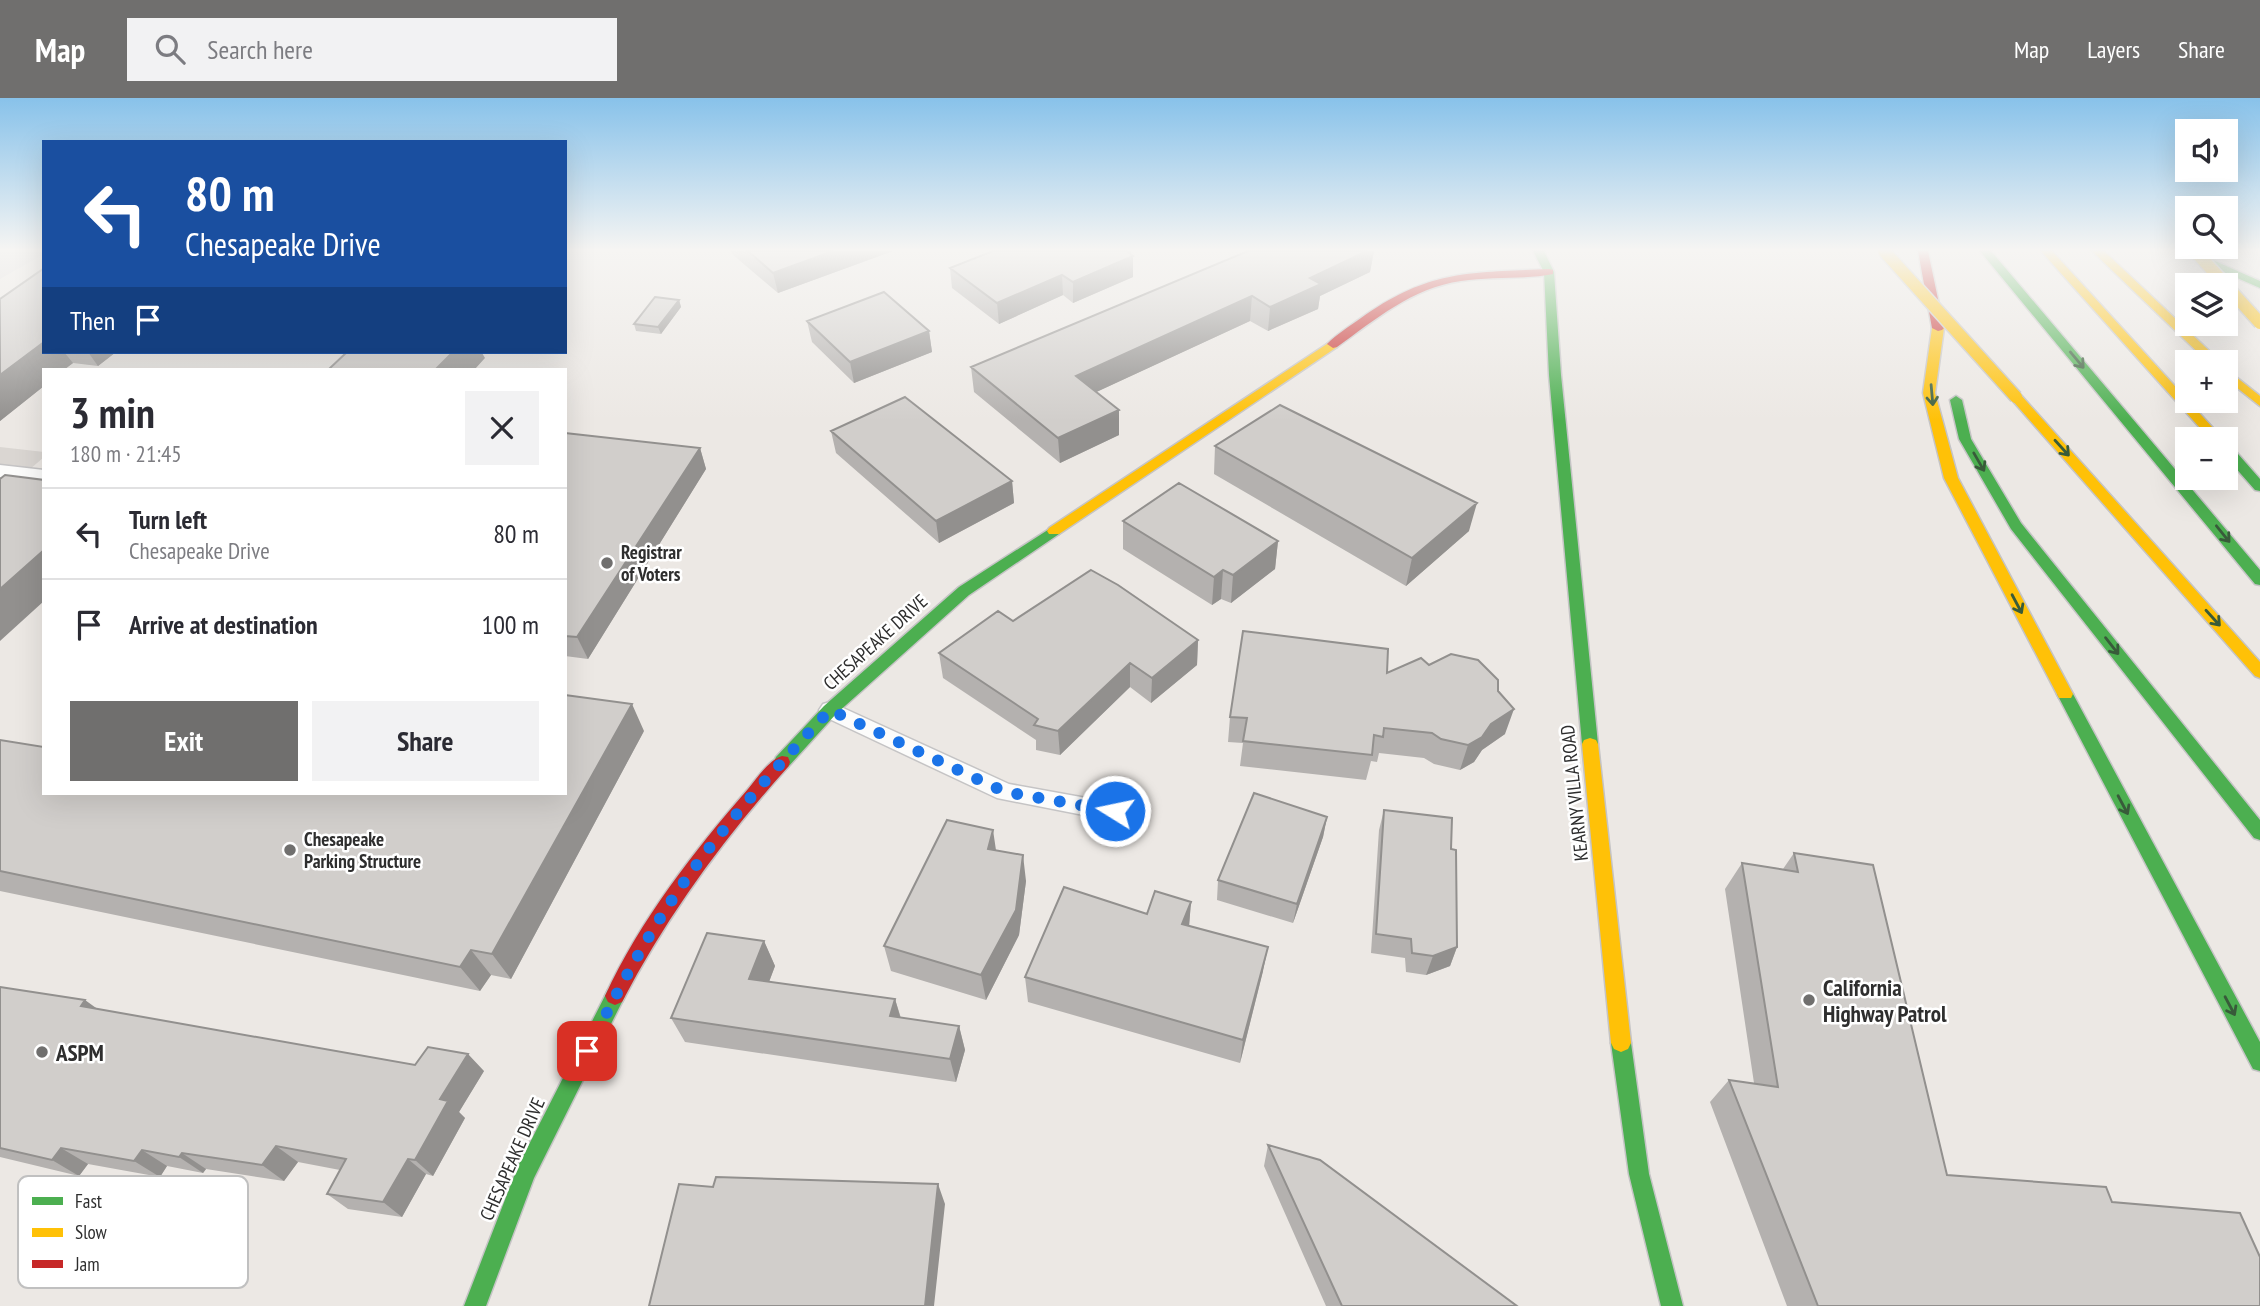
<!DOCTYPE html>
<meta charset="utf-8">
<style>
body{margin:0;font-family:"PT Sans Narrow",sans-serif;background:#f2f2f3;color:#2b2b33;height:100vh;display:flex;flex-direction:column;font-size:26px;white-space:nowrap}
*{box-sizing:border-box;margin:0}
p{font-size:23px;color:#7c7c81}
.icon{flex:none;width:38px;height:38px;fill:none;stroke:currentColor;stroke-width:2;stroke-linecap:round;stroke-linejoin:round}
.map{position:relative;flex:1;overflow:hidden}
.side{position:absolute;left:42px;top:270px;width:525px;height:427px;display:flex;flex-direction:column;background:#fff;border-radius:0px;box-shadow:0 7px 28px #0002}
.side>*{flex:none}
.banner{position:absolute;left:42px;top:42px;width:525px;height:214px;border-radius:0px;box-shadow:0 7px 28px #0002;background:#1a4fa0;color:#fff;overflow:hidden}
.buttons{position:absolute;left:2175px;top:21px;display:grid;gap:14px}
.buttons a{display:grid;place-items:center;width:63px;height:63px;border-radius:0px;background:#fff;box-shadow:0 7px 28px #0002;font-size:35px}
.pin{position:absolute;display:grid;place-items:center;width:60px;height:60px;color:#fff;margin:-30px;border-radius:14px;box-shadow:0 4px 10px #0006}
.me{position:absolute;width:77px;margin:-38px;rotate:280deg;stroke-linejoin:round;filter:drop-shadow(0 0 5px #0008)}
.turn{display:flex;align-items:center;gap:24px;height:147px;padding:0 28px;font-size:32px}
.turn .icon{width:91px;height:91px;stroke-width:2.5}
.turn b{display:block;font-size:49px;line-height:60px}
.then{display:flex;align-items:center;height:66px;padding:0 28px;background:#0003;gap:14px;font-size:26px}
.round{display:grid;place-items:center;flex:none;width:74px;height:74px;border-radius:0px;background:#f2f2f3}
.overview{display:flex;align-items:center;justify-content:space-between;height:119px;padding:0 28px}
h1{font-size:42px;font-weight:700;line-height:52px}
.primary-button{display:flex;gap:14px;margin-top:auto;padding:14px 28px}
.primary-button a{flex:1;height:80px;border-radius:0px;background:#706f6e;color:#fff;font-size:28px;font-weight:700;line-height:80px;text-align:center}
.primary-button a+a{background:#f2f2f3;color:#2b2b33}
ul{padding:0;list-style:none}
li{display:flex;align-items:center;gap:21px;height:91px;padding:0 28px;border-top:2px solid #e1e1e2}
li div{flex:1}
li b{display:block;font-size:26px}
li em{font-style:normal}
header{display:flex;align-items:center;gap:42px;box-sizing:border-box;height:98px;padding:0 35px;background:#706f6e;color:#fff}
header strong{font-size:33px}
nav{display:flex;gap:38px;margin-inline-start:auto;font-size:24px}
.search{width:490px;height:63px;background:#f2f2f3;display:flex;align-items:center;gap:18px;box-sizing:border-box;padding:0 24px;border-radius:0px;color:#7c7c81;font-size:26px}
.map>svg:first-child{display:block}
.industrial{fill:#dcd9db}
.plaza{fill:#dad6d2}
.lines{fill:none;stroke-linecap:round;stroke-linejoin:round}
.street-casing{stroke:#c5c4c5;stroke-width:3}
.fast-casing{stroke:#c5c4c5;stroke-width:3}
.slow-casing{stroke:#c5c4c5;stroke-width:3}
.jam-casing{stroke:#c5c4c5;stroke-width:3}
.street{fill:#fcfcfb;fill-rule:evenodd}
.fast{fill:#4caf50;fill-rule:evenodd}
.slow{fill:#ffc107;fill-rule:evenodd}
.jam{fill:#c62828;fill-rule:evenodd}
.slow-bridge-casing{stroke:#c6c5c4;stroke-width:15;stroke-linecap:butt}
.slow-bridge{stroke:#ffc107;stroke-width:12}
.wall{fill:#b4b1af}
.shaded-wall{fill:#92908e}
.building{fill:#d1cecb;stroke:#92908e;stroke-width:2}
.oneway{stroke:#385b3a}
.route{stroke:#1a73e8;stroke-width:12;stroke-dasharray:0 21.6}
.poi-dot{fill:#706f6e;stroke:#fff;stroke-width:2.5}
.labels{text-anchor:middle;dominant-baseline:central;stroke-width:5;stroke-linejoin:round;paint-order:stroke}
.poi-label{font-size:19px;font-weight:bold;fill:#2e2e2e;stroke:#fff;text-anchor:start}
.street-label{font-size:19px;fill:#2e2e2e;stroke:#fff}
.near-poi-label{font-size:23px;font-weight:bold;fill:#2e2e2e;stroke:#fff;text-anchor:start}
.key{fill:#fff;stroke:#c0c0c0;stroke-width:2}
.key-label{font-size:19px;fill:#2e2e2e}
</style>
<header>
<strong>Map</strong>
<div class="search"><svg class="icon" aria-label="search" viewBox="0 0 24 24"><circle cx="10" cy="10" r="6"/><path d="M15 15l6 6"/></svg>Search here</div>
<nav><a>Map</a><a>Layers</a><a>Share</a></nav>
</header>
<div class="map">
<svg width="2260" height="1208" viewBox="0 0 2260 1208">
<rect width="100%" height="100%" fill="#ece8e4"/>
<path class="industrial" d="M0 153H44V156L0 181Z"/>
<path class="plaza" d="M0 349 44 354V359L0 397Z"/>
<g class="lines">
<defs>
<path id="street" d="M0 367 44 372V384L0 379Z
M830 604 1009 686 1114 705 1122 707 1125 714 1122 721 1114 723 997 700 823 618 819 612 823 606Z"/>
<path id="fast" d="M1533 153H1544L1554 174 1561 277 1598 646 1596 650H1584L1582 646 1549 277 1544 174Z
M1980 153H1991L2260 472V487L2255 486Z
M2188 153 2195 154 2260 183V190L2187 158 2186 156Z
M1956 298 1962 302 1971 341 2021 425 2260 722V742L2254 740 2011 431 1959 341 1950 302Z
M2226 347 2231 348 2260 381V393L2255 392 2226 359Z
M1054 428 1061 433 1059 436 969 497 836 616 788 669H776L774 664 776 659 824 608 959 489Z
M2065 590 2073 596 2260 944V973L2253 971 2057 596Z
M615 889 622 892 625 898 534 1080 486 1208H464L518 1068 608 892Z
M1621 936 1628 939 1631 945 1649 1076 1683 1208H1661L1629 1076 1611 945 1614 939Z"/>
<path id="slow" d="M2041 153H2052L2223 341H2210Z
M2092 153H2104L2221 264H2208Z
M1938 227 1944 230 1935 295 1958 380 2073 596 2071 600H2059L1944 380 1923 295 1932 230Z
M1333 242 1337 243V249L1059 436H1049L1047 433 1049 430Z
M2226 271 2260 298V308L2226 281Z
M2016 295 2020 296 2260 564V580L2255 578 2012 302 2010 299Z
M1590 640 1596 642 1598 646 1631 945 1628 951 1621 954 1614 951 1611 945 1582 646 1584 642Z"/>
<path id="jam" d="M1918 153H1928L1944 230 1942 232 1938 233 1932 230Z
M1549 171 1553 172V176C1523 182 1491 178 1461 183 1412 190 1376 221 1337 249L1333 250 1327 246C1337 236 1350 228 1361 220 1430 171 1469 175 1549 171Z
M782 658 788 659 790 664 788 669C723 741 667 818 622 904L615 907 608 904 605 898C640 822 694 753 748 691 757 680 769 662 782 658Z"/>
</defs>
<use href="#street" class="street-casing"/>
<use href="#fast" class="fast-casing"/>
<use href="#slow" class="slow-casing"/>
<use href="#jam" class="jam-casing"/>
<use href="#street" class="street"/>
<use href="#fast" class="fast"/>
<use href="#slow" class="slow"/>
<use href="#jam" class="jam"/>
<defs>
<path id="slow-bridge" d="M1884 153 2016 299
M2195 153 2260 225"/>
</defs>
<use href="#slow-bridge" class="slow-bridge-casing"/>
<use href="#slow-bridge" class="slow-bridge"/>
</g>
<path class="wall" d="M731 153H893L778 195 732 156Z
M1131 153V157L1133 158V179L1073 205 1063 197 999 226 952 190 950 170Z
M1248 153H1374L1370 174 1320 198 1318 211 1268 233 1250 223 1096 294 1119 312V337L1060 365 974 294 971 269Z
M0 201 44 254H116L98 268 73 265 65 271H44V288L0 323Z
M679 202 681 209 661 236 636 233 634 226Z
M807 223 929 233 932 254 854 285 812 244Z
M831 333 1012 383 1014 405 939 445 836 355Z
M565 335 700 350 706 371 588 561 565 558Z
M1215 348 1469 433 1406 488 1214 376Z
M1123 423 1278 443 1275 471 1231 505 1221 501 1212 507 1123 451Z
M1013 523 1198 542 1197 567 1151 605 1130 589 1060 657 1036 652V642L943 580 939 555Z
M1429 567 1498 593 1505 636 1482 652 1474 664 1460 672 1434 666 1424 660 1379 655 1377 664 1371 663 1366 682 1240 668 1243 645 1228 644 1230 619 1387 575Z
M644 633 511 881 491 877 480 893 0 793V642L44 695H565Z
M1384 712 1451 751 1457 849 1450 868 1426 877 1406 874 1405 860 1371 855 1379 732Z
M1327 719 1323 739 1293 825 1217 802 1218 782Z
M996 752 1026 783 1019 837 986 902 891 873 884 848Z
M1794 755 1947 1077 2112 1104 2260 1208H1787L1710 1004 1729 982 1754 985 1725 791 1742 765 1783 771Z
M1191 804 1189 827 1263 873 1240 965 1028 904 1025 879 1147 816Z
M764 843 775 868 769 884 895 901 901 920 959 928 965 952 956 984 685 944 671 920Z
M0 889 96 911 415 967 484 973 459 1014 465 1020 433 1078 426 1076 402 1119 348 1111 327 1096 340 1072 298 1064 284 1083 206 1071 203 1075 167 1068 160 1079 88 1066 79 1078 0 1059Z
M1268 1047 1517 1208H1326L1264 1068Z"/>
<path class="shaded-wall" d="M833 153H893L778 195 773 175Z
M1127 153H1131V159L1133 158V179L1073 205V184Z
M1353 153H1374L1370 174 1320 198 1318 211 1268 233 1270 209 1310 180Z
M1062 177 1063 197 999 226 997 205Z
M1252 198 1250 223 1077 303 1076 278Z
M679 202 681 209 661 236 658 229Z
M929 233 932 254 854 285 850 264Z
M44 244V254H64L73 265 65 271H44V288L0 323V277Z
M88 254H116L98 268Z
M453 254H483L482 255 485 260 475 271H436Z
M1119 312V337L1060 365 1058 340Z
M700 350 706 371 588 561 577 539Z
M1012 383 1014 405 939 445 936 423Z
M1477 405 1469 433 1406 488 1412 460Z
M1278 443 1275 471 1231 505 1233 477Z
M44 452V503L0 543V491Z
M1223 472 1221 501 1212 507 1214 479Z
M1198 542 1197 567 1151 605 1152 580Z
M1130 565V589L1060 657 1058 633Z
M632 606 644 633 511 881 492 856Z
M1514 611 1505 636 1482 652 1474 664 1460 672 1468 647 1491 626Z
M1327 719 1323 739 1293 825 1297 806Z
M993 732 997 759 988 751Z
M1023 757 1026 783 1019 837 986 902 981 877Z
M1191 804 1189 829 1182 826Z
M764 843 775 868 761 905 749 881Z
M1268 849 1263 873 1240 965 1243 942Z
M1457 849 1450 868 1426 877 1433 858Z
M471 852 491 877 480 893 460 869Z
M895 901 902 925 890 918Z
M85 902 110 920 81 908Z
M959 928 965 952 956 984 950 961Z
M468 956 484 973 459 1014 465 1020 433 1078 415 1062 440 1001Z
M276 1048 298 1064 284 1083 262 1067Z
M61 1050 88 1066 79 1078 52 1062Z
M142 1052 167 1068 160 1079 134 1063Z
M182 1055 206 1071 203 1075 179 1059Z
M408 1061 426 1076 402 1119 383 1104Z
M938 1086 945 1106 934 1208H925Z"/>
<path class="building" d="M748 153H833L773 175Z
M993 153H1127L1133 158 1073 184 1062 177 997 205 950 170Z
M1248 153H1367L1310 180 1321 186 1270 209 1252 198 1076 278 1119 312 1058 340 971 269Z
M43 171 44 244 0 277V201Z
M884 194 929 233 850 264 807 223Z
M655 199 679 202 658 229 634 226Z
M347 254H453L436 271H329Z
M905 299 1012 383 936 423 831 333Z
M1280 307 1477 405 1412 460 1215 348Z
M565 335 700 350 577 539 565 538Z
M5 377 44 382V452L0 491V381Z
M1179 385 1278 443 1233 477 1223 472 1214 479 1123 423Z
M1091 472 1118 487 1198 542 1152 580 1130 565 1058 633 1034 627 1038 621 939 555 998 513 1013 523Z
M1243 533 1388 551 1387 575 1421 560 1429 567 1451 556 1478 562 1498 582V593L1514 611 1491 626 1482 639 1468 647 1441 641 1432 635 1384 630 1383 639 1374 637 1372 657 1243 643 1247 620 1230 619Z
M565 597 632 606 492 856 471 852 460 869 0 773V642L44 649V695H565Z
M1254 695 1327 719 1297 806 1218 782Z
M1384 712 1452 720 1451 751 1456 752 1457 849 1433 858 1412 855 1411 841 1376 836Z
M947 722 993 732 988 751 1023 757 1016 812 981 877 884 848Z
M1794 755 1873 767 1947 1077 2106 1089 2112 1104 2240 1115 2260 1159V1208H1818L1729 982 1778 989 1742 765 1798 774Z
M1064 789 1147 816 1155 793 1191 804 1182 826 1268 849 1243 942 1025 879Z
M707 835 764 843 749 881 895 901 890 918 959 928 950 961 671 920Z
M0 889 85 902 81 908 415 967 428 949 468 956 440 1001 448 1003 415 1062 408 1061 383 1104 327 1096 346 1061 276 1048 262 1067 182 1055 179 1059 142 1052 134 1063 61 1050 52 1062 0 1050Z
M1268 1047 1320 1062 1517 1208H1342Z
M716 1079 938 1086 925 1208H649L679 1086 713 1089Z"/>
<defs><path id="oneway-shaft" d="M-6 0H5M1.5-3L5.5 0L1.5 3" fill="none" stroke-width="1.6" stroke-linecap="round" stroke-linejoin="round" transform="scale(1.75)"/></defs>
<g class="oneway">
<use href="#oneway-shaft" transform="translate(2077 262) rotate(50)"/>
<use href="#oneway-shaft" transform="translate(1932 297) rotate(85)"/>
<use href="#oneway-shaft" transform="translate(2062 350) rotate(48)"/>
<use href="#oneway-shaft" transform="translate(1979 364) rotate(60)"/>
<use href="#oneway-shaft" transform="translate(2223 436) rotate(51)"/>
<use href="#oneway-shaft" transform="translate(2017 506) rotate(62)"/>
<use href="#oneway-shaft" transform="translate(2213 520) rotate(48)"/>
<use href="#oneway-shaft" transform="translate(2112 548) rotate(52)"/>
<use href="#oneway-shaft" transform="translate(2123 707) rotate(62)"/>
<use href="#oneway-shaft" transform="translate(2230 908) rotate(62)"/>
</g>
<linearGradient id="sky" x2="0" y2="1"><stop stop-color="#88c2ea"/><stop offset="0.47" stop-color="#f6f5f3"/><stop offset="1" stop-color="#f6f5f3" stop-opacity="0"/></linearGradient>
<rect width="2260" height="323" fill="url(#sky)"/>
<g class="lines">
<path class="route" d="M587 953C620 889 654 823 698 765 738 711 784 661 830 612L1005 694 1115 713"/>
</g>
<g class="poi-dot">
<circle cx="607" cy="465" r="7"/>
<circle cx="290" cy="752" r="7"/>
<circle cx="1809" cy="902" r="7"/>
<circle cx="42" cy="954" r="7"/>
</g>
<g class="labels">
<g class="poi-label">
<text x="621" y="454">Registrar<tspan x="621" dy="22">of Voters</tspan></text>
<text x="304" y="741">Chesapeake<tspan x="304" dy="22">Parking Structure</tspan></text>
</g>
<g class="street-label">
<text transform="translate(875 544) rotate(-42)">CHESAPEAKE DRIVE</text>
<text transform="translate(1574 695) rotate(-96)">KEARNY VILLA ROAD</text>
<text transform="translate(512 1061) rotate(-66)">CHESAPEAKE DRIVE</text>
</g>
<g class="near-poi-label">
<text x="1823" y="889">California<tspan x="1823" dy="26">Highway Patrol</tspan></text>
<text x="56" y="954">ASPM</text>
</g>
</g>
<rect x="18" y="1078" width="230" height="112" rx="10" class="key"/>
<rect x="32" y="1099" width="31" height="8" fill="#4caf50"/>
<rect x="32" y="1130" width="31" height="9" fill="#ffc107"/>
<rect x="32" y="1162" width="31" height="8" fill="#c62828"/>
<g class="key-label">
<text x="75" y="1110">Fast</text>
<text x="75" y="1141">Slow</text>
<text x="75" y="1173">Jam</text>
</g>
</svg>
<div class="buttons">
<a><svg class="icon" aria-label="sound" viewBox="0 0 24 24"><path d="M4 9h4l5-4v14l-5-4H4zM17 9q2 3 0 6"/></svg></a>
<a><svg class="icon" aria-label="search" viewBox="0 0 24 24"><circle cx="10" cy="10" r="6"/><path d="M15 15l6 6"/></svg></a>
<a><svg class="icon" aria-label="layers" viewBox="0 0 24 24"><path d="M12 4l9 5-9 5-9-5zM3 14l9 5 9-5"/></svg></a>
<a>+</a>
<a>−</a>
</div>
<div class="pin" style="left:587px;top:953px;background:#d93025"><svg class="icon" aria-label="arrive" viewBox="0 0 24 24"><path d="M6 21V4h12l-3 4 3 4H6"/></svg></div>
<svg class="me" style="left:1115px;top:713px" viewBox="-20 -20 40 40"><circle r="17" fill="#1a73e8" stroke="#fff" stroke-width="3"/><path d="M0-11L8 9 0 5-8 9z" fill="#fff"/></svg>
<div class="banner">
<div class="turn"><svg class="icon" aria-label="left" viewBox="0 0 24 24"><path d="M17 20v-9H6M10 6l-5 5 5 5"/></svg><div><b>80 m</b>Chesapeake Drive</div></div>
<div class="then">Then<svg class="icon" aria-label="arrive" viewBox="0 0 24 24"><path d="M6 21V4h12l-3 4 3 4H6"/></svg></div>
</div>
<section class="side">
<div class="overview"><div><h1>3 min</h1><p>180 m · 21:45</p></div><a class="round"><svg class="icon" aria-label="close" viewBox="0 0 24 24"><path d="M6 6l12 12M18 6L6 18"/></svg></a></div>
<ul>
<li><svg class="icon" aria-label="left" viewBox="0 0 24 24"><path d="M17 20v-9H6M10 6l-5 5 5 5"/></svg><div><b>Turn left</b><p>Chesapeake Drive</p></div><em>80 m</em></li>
<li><svg class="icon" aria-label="arrive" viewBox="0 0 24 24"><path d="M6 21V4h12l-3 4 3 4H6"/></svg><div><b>Arrive at destination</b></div><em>100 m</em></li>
</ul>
<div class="primary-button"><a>Exit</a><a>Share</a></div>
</section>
</div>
